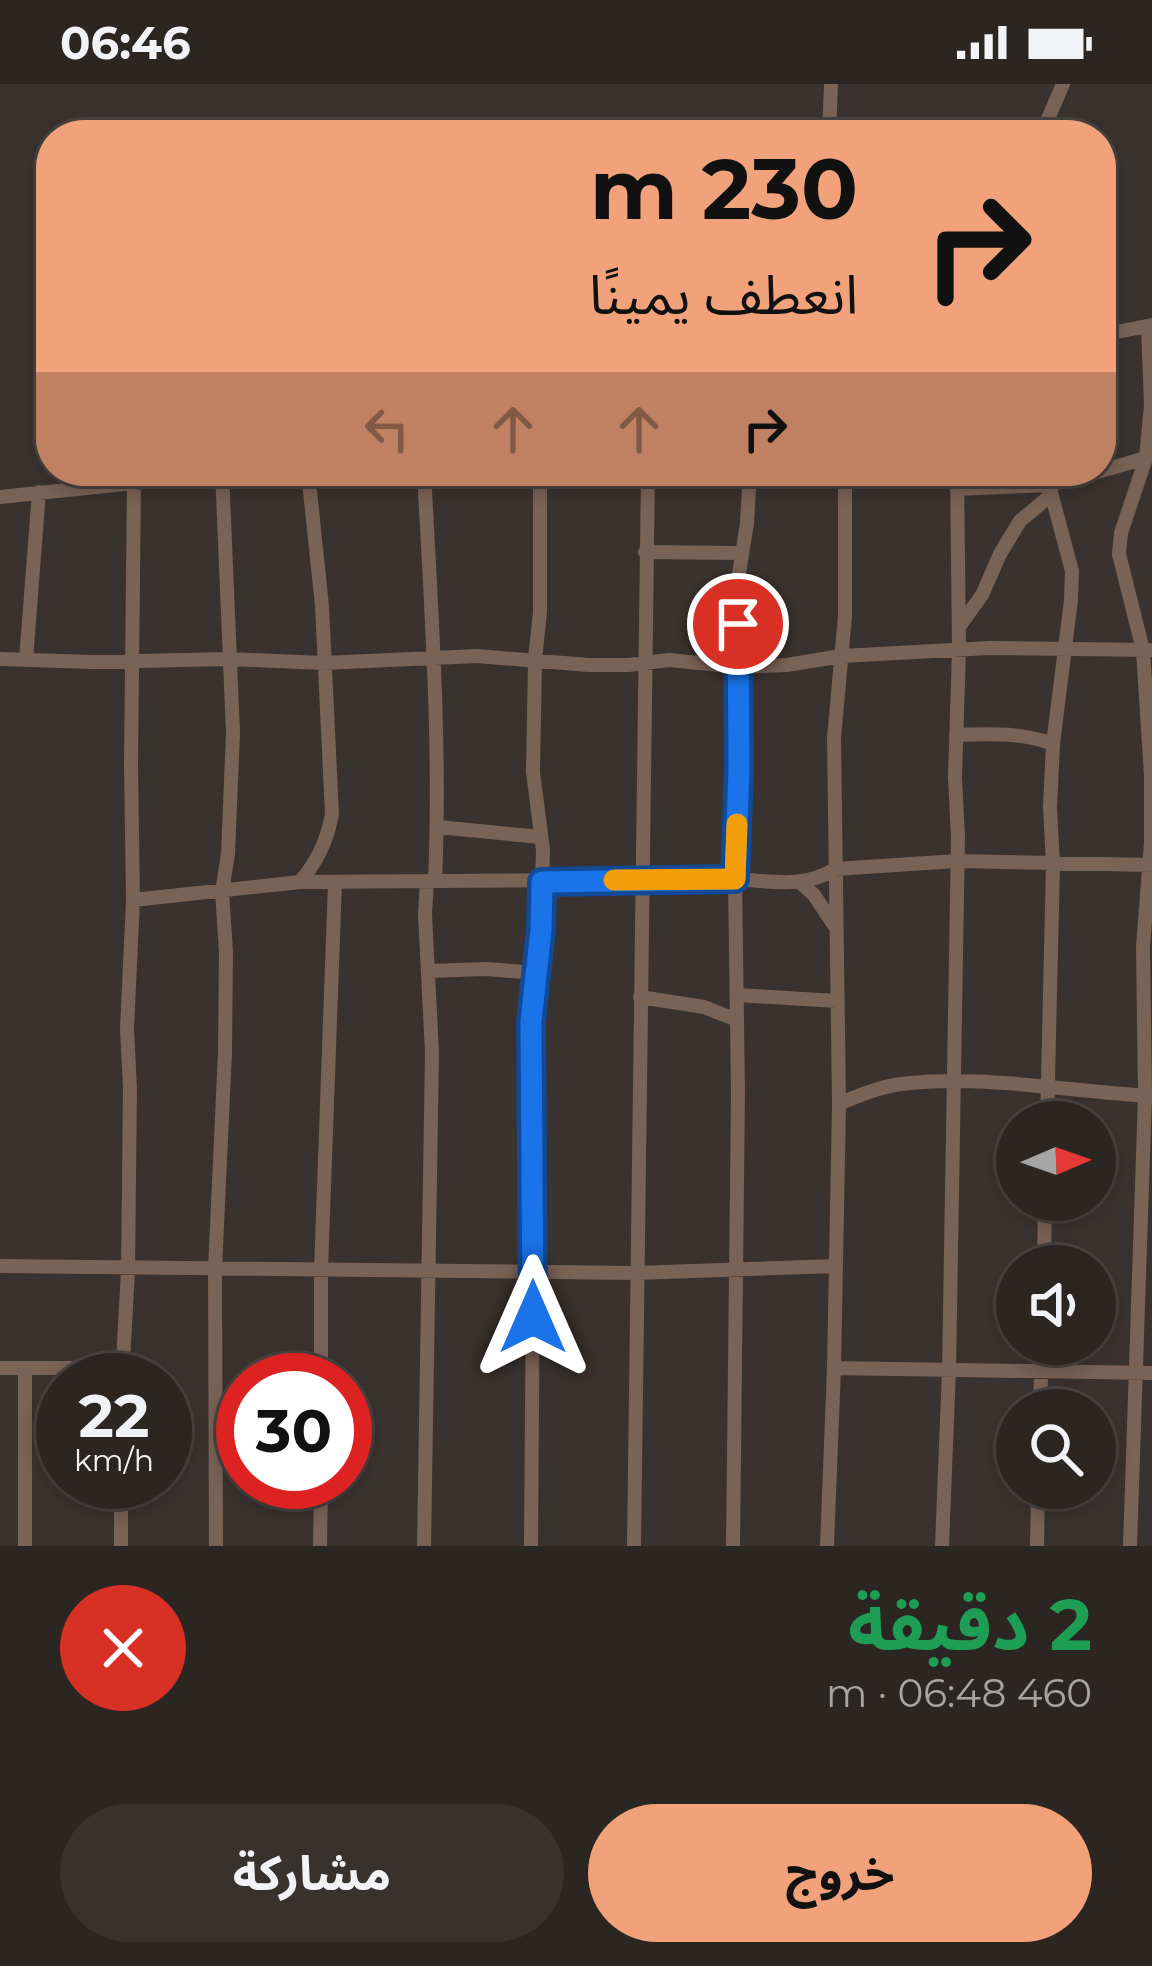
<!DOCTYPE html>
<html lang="ar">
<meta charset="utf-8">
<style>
body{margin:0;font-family:Montserrat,"Noto Sans Arabic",sans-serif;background:#38322f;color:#f1f3f6;direction:rtl;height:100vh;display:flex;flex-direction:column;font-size:45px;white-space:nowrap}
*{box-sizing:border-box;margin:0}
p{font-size:39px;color:#a6a5a5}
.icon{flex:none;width:66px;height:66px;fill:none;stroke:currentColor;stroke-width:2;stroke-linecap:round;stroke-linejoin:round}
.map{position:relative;height:1462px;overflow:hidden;direction:ltr}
.drawer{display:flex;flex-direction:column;background:#2c2622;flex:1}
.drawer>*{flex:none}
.top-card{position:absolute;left:36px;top:36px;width:1080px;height:366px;border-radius:48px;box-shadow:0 6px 18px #0003,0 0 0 3px #484340;direction:rtl;background:#f1a27b;color:#111;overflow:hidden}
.needle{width:78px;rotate:88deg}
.fabs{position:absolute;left:996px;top:1017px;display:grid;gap:24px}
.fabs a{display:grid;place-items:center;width:120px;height:120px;border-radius:50%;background:#2c2622;box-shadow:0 6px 18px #0003,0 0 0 3px #484340;font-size:60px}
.speed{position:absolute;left:36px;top:1269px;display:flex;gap:24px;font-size:60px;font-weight:700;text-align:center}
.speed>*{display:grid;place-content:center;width:156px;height:156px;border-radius:50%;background:#2c2622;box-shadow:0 6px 18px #0003,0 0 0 3px #484340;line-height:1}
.speed small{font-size:30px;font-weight:400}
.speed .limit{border:18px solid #d22;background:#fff;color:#111}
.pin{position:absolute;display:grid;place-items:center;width:102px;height:102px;color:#fff;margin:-51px;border:6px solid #fff;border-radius:50%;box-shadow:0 3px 12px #0007}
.me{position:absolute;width:132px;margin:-66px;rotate:0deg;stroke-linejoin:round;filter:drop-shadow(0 0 9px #0008)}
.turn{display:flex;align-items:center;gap:42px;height:252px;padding:0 60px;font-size:54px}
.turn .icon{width:156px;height:156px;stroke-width:2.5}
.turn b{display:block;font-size:84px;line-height:102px}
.lanes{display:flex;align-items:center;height:114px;padding:0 60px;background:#0003;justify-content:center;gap:60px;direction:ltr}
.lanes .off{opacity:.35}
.round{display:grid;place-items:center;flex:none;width:126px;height:126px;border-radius:63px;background:#38322f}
.head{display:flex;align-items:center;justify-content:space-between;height:204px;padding:0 60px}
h1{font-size:72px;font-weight:700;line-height:90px;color:#1e9e55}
.primary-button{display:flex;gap:24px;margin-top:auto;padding:24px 60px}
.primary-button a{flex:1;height:138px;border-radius:72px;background:#f1a27b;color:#111;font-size:48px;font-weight:700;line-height:138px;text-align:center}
.primary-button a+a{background:#38322f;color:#f1f3f6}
.status{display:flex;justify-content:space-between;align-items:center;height:84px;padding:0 60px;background:#2c2622;direction:ltr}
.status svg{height:33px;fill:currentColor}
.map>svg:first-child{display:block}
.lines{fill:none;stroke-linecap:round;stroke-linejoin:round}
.minor{stroke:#796256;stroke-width:14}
.route-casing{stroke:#114b97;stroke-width:30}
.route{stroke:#1a73e8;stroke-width:21}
.slow{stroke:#f59e0b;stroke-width:21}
</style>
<div class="status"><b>06:46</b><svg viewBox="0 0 49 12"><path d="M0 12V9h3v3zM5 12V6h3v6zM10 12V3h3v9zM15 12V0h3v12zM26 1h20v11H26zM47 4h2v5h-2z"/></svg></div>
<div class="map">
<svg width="1152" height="1462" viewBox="0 0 1152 1462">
<rect width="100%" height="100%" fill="#3a322e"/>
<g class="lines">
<path class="minor" d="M829 51 831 0
M1041 51 1063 0
M1101 251 1152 241
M297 387H348
M424 387C431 524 441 661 435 797
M1101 387 1146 374
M958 405 1049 401 1101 387
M0 413 134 399 212 387
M645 468 740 469
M959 543 982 511 1000 470 1020 437 1051 411
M0 575 92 578 229 575 324 579 477 572 589 581H628L669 576 739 583 787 581 842 572 989 564 1150 566
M26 576 39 408
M956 651C989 650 1021 648 1053 660
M438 743 540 753
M300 798C318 776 327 757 332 730L322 522 308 388
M801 799 814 811 834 841
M133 816 300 798 735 795C771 797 804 805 835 785L957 777 1152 781
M428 887 486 885 537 889
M737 911 837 917
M640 913 704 923 737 936
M839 1020C859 1011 879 1003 901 1000 983 990 1070 1008 1152 1012
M1047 1038 1053 780 1050 723 1053 660 1071 516 1072 487 1049 401
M0 1182 636 1189 836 1182
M1044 1182 1045 1116
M0 1284H122
M834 1284 1152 1289
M122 1296 128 1186 130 1004 127 945 133 816 131 681 134 399
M321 1296V1186L335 798
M1040 1326 1042 1260
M25 1462V1284
M121 1462V1398
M216 1462 215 1185 225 968 226 868 222 807 228 770 233 649 222 387
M320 1462 321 1398
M424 1462 432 968 425 830 427 797
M531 1462 533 1188 531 937 541 846 542 798 543 766 533 688 535 576 540 528V387
M634 1462 648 387
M733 1462 738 1009 735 795 739 685 738 496 747 439 750 387
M827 1462 834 1284 839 1020 834 654 845 532V387
M942 1462 949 1286 958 753 955 693 959 566 957 387
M1037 1462 1038 1404
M1130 1462 1145 1011 1143 863 1151 758V692L1143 566 1119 470 1121 449 1146 374 1151 321 1148 242"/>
</g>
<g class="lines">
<defs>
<path id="route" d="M533 1233 531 937 541 846 542 798 735 795 739 686 738 540"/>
</defs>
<use href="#route" class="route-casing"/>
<use href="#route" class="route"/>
<path class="slow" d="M614 796 735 795 737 740"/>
</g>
</svg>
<div class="fabs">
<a><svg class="needle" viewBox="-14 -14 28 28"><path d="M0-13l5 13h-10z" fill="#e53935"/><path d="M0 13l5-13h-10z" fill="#a6a5a5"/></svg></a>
<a><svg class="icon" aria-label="sound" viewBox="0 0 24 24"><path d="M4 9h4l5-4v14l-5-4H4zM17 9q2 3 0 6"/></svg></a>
<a><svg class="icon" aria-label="search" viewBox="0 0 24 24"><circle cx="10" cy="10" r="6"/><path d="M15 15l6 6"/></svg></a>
</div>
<div class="speed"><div>22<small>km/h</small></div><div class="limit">30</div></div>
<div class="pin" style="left:738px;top:540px;background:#d93025"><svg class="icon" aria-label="arrive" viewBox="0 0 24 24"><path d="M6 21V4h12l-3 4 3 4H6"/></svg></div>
<svg class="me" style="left:533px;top:1233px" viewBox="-20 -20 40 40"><path d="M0-17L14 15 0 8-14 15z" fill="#1a73e8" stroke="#fff" stroke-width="4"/></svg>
<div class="top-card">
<div class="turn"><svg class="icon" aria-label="right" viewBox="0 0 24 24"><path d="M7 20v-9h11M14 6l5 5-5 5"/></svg><div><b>230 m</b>انعطف يمينًا</div></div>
<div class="lanes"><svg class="icon off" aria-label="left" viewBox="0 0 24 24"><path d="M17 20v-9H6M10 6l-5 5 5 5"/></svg><svg class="icon off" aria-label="ahead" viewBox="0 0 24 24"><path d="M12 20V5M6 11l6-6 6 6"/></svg><svg class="icon off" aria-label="ahead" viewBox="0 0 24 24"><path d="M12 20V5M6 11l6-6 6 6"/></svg><svg class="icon" aria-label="right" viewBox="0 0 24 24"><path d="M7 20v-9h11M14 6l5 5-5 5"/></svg></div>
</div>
</div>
<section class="drawer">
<div class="head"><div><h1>2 دقيقة</h1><p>460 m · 06:48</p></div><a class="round" style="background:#d93025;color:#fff"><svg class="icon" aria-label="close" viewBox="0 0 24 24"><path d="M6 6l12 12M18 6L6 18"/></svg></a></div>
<div class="primary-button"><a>خروج</a><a>مشاركة</a></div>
</section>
